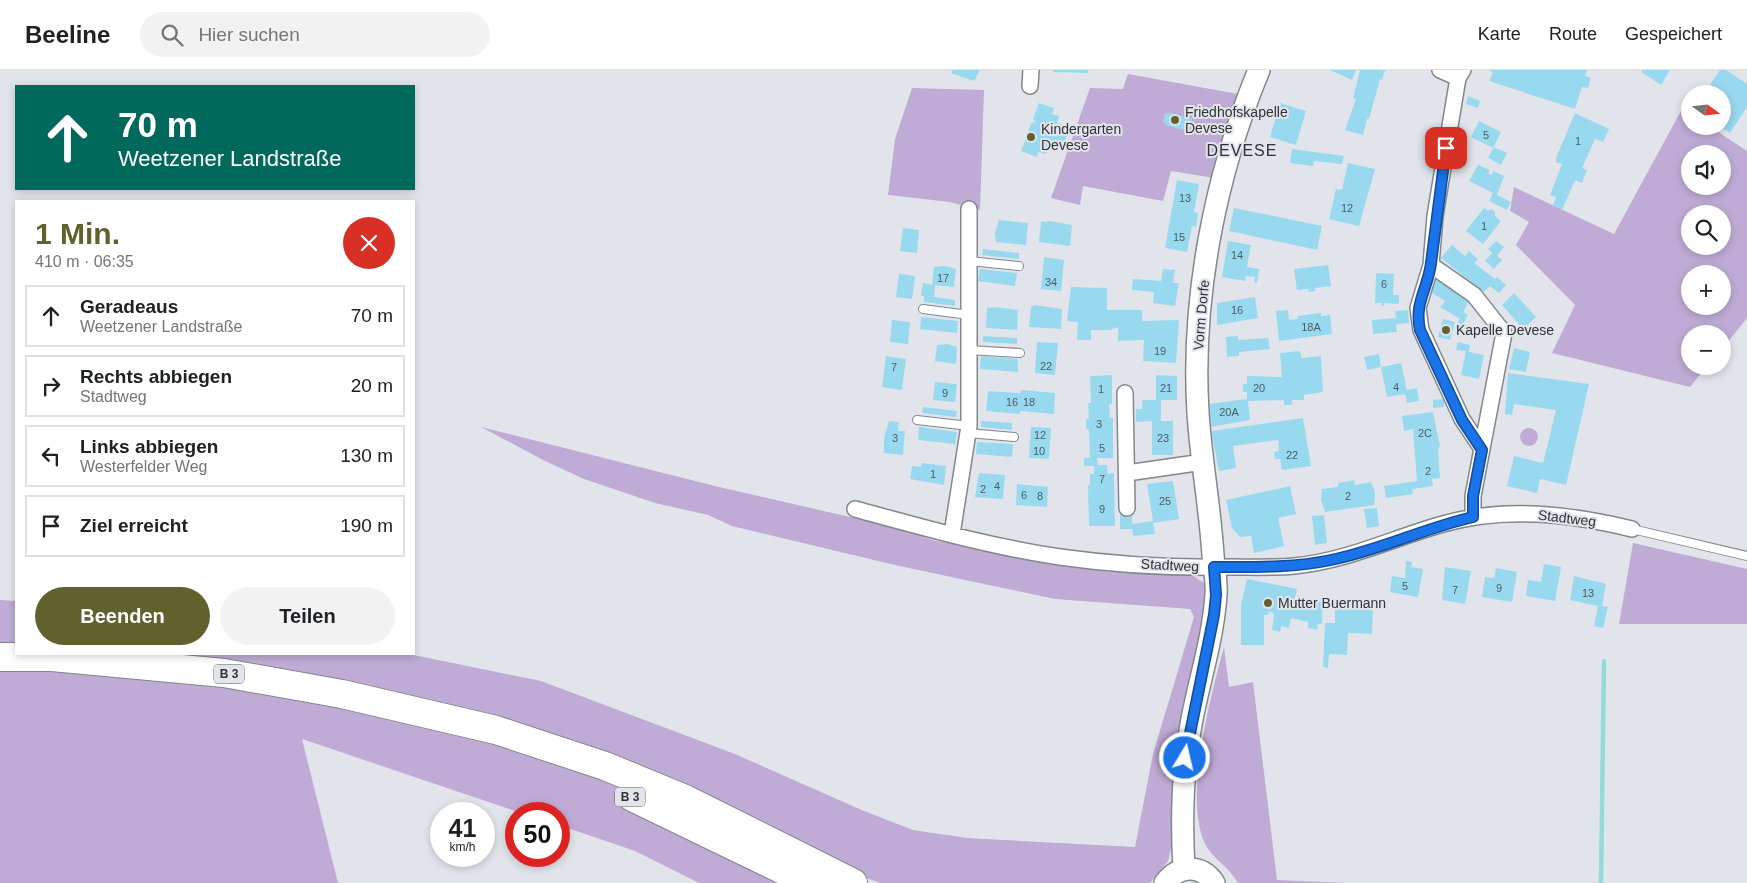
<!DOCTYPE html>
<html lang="de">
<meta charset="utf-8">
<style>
body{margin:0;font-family:Arial,sans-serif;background:#f2f2f2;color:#202124;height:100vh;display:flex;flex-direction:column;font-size:19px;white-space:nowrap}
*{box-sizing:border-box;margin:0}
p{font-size:16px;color:#757577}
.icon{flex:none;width:28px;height:28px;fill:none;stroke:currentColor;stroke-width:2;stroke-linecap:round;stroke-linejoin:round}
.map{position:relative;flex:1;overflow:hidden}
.drawer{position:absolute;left:15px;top:130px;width:400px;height:455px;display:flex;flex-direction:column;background:#fff;border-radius:0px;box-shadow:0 2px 8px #0003}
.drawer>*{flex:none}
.top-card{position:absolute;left:15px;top:15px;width:400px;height:105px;border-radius:0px;box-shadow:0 2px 8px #0003;background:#00695c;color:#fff;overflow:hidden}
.needle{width:32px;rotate:105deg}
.buttons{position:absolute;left:1681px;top:15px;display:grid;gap:10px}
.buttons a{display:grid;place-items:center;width:50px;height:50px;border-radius:50%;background:#fff;box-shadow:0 2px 8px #0003;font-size:25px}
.speed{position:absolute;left:430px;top:732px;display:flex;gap:10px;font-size:25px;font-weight:700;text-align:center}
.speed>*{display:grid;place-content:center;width:65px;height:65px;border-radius:50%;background:#fff;box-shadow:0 2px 8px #0003;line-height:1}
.speed small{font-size:12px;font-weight:400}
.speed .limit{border:8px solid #d22;background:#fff;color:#111}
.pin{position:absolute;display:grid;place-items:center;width:42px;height:42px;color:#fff;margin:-21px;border-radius:10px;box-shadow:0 2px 8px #0006}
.me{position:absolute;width:55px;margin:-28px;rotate:9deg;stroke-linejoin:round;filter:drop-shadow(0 0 4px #0008)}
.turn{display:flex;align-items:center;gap:18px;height:105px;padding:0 20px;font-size:22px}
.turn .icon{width:65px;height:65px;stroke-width:2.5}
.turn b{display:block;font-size:35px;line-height:42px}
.round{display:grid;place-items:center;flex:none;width:52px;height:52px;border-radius:26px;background:#f2f2f2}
.summary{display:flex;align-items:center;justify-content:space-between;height:85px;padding:0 20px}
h1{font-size:30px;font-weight:800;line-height:38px;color:#61612d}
.button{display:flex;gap:10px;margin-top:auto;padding:10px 20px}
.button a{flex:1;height:58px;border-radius:30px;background:#61612d;color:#fff;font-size:20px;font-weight:800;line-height:58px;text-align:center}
.button a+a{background:#f2f2f2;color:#202124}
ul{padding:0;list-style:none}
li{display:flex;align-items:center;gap:15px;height:62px;margin:0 10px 8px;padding:0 10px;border:2px solid #e0e0e0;border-radius:0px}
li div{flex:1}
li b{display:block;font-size:19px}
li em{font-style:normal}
header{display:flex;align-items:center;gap:30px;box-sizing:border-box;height:70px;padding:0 25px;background:#fff;border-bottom:1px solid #e0e0e0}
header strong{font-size:24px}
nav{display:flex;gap:28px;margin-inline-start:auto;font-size:18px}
.search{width:350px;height:45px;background:#f2f2f2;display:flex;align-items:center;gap:12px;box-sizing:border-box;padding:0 18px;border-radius:28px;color:#757577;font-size:19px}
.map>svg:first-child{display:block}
.green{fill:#bfabd5;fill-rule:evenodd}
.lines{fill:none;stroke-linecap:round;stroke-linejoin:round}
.stream{stroke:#92dbd8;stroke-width:4.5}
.building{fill:#98d9ef}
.lane-casing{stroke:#83878c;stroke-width:10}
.street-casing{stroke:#83878c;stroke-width:18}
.secondary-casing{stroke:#83878c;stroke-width:24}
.highway-casing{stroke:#83878c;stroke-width:30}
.lane{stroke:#fff;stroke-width:8}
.street{stroke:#fff;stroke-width:15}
.secondary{stroke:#fff;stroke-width:21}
.highway{stroke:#fff;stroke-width:28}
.route-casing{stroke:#114b97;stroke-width:12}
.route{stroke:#1a73e8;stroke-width:9}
.poi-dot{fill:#61612d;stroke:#e1e5eb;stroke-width:2}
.labels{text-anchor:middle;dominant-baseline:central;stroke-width:4;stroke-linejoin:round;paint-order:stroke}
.number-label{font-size:11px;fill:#4a5c63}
.shield{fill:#e1e5eb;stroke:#65686b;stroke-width:1}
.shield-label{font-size:12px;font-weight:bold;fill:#303234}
.poi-label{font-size:14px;fill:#303234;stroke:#e1e5eb;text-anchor:start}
.street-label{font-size:14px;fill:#303234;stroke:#e1e5eb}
.quarter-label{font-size:16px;letter-spacing:1px;fill:#2d3135;stroke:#e1e5eb}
</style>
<header>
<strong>Beeline</strong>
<div class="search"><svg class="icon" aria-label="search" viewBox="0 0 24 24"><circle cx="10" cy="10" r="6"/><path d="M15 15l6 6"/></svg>Hier suchen</div>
<nav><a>Karte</a><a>Route</a><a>Gespeichert</a></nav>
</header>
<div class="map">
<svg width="1747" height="813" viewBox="0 0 1747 813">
<rect width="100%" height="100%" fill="#e1e5eb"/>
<path class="green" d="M1128 4 1238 24 1214 108 1171 101 1163 131 1083 116 1080 135 1051 128 1090 18 1123 19Z
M912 18 984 20 980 140 950 132 888 125 895 69Z
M1682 39 1690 44V56H1709L1747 81V248L1723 278 1722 264H1690V296H1707L1690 317 1552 283 1575 235 1516 175 1529 152 1510 141 1514 117 1614 164ZM1690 84H1722V116H1690ZM1690 144H1722V176H1690ZM1690 204H1722V236H1690Z
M481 357 719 417 898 458 932 470 1086 498 1192 505 1204 513C1212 568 1185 621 1177 675 1171 709 1172 745 1171 779L1168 791 1150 813H880L856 804 784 813H699L635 781 559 755V744H524L302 669 338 813H0V530L16 531V584H409L541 611 735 684 864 741 913 760 967 768 1135 777 1153 684 1194 547 1190 539 1055 529 895 495 732 456 708 445 655 433 584 409 543 390Z
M1520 367a9 9 0 1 1 18 0a9 9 0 1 1-18 0Z
M1633 473 1747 499V554H1619Z
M1224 577 1229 617 1253 612 1277 810 1347 813H1238C1229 796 1209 787 1203 769 1185 722 1211 625 1224 577Z"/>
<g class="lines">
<path class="stream" d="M1601 813 1604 591"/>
</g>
<path class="building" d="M953 0H980L974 11 951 3Z
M1053 0H1088V3L1053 2Z
M1330 0H1356L1352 10Z
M1360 0H1385L1382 10 1380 9 1369 49H1367L1363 65 1345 60 1356 29 1353 28Z
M1489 0H1587L1585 6 1591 8 1588 18 1582 17 1575 39 1489 11 1493 2Z
M1642 0H1670L1661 15 1641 2Z
M1720 0H1726L1747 14V37L1730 63 1720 56H1722V24H1704Z
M1468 26 1480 31 1478 38 1466 34Z
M1039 33 1054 38 1052 44 1059 46 1057 53 1067 57 1064 64 1067 65 1064 74 1061 73 1058 81 1048 77 1046 84 1038 82 1037 87 1021 81 1027 66 1030 67 1031 63 1028 62 1032 52 1034 53 1035 50 1033 49Z
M1280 33 1306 41 1296 75 1270 67Z
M1171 43 1192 49 1188 61 1168 56 1163 52 1165 44Z
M1575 43 1609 59 1603 72 1595 69 1582 98 1587 100 1582 113 1575 110 1562 140 1553 135 1556 127 1550 125 1562 94 1556 92V88Z
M1479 51 1501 62 1493 78 1471 67Z
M1494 77 1507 83 1501 95 1488 88Z
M1292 79 1344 86 1342 94 1314 91 1313 96 1290 93Z
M1348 93 1375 99 1359 156 1329 149 1336 119 1342 120Z
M1478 95 1490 100 1488 103 1491 105 1494 101 1504 106 1497 125 1511 132 1507 140 1489 131 1493 123 1469 111Z
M1177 110 1199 114 1194 142 1198 143 1196 157 1192 156 1187 182 1165 178Z
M1234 138 1322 156 1317 180 1229 161Z
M1484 138 1488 141 1491 139 1495 142V146L1501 151 1483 174 1466 161Z
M999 150 1028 153 1026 175 996 172 995 163Z
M1050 151 1072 155 1070 176 1039 172 1041 152Z
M903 158 919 160 917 183 900 181Z
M1228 171 1251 175 1247 197 1259 199 1257 213 1254 212 1255 207 1246 206 1245 211 1222 207Z
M1496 171 1504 177 1497 186 1502 190 1494 199 1485 191 1492 183 1488 179Z
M1452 175 1465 186 1469 181 1478 189 1474 193 1495 209 1497 207 1506 215 1499 223 1490 216 1484 222 1441 188Z
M983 179 1019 183V189L982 185Z
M1044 187 1064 190 1061 221 1041 219Z
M1328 195 1331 216 1315 218V221L1309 222 1308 219 1297 220 1294 199Z
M945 196 956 199 954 217 935 215 934 227 955 230V236L924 232V226H921L923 213 932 215 934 197Z
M980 199 1017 203 1015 216 978 211Z
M1163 199 1175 200 1173 213H1179L1175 236 1153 233 1154 222 1132 220 1133 209 1161 211Z
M1376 203 1394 204 1393 225H1399V234L1384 233V236H1382V233H1375Z
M899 204 915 206 912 229 896 227Z
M1436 206 1471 228 1463 242 1468 245 1461 257 1457 254 1460 249 1440 237 1445 231 1427 220Z
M1071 217 1107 218V240H1142V251L1179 250 1176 293 1143 291 1144 270 1118 271V257L1110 260H1091V270H1077L1078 252 1067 251Z
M1514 223 1536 247 1523 259 1502 235Z
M1255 227 1258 248 1217 255V233Z
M1034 235 1062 239 1061 259 1029 257 1031 237Z
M995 237 1018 240 1017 260 986 258 987 238Z
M1288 240 1289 250 1298 249 1297 246 1321 243V246L1330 245 1332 264 1279 271 1276 241Z
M1408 240 1409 253 1396 254 1397 262 1373 264 1372 250 1396 248 1395 241Z
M921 247 958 251 957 263 920 259Z
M1443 249 1455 252 1450 270 1438 267Z
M892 250 910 252 908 274 890 272Z
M983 266 1017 268V274L983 272Z
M1238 266V270L1268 268 1270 279 1239 282V286L1227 287 1226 267Z
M1037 272 1058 273 1055 305 1035 303Z
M1458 272 1470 275 1469 282 1484 285 1479 309 1461 305 1466 281 1456 280Z
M947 274 957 277 956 294 935 291 937 275Z
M1514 278 1530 282 1526 302 1509 299Z
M1300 281 1301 288 1321 286 1323 322 1304 325V330H1292V335H1284V330L1248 331 1250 350 1211 357 1209 334 1247 329V322H1243V314H1247V306L1282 307 1280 283Z
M1379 284 1381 297 1367 300 1364 287Z
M886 286 906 289 902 320 882 317Z
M981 286 1018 289V302L980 299Z
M1401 293 1407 320 1417 318 1419 331 1407 333 1405 324 1387 327 1381 297Z
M1508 303 1589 314 1566 415 1540 409 1537 423 1507 416 1514 386 1543 393 1556 340 1514 334 1512 345 1505 344Z
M1112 305V334H1109L1110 348H1113V388H1097L1098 395H1107L1108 404 1114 403 1115 456H1089L1088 415H1090V404H1094V396H1084V388H1090L1089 359H1086V349H1089L1088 333H1091L1090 306Z
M1156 305 1177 306V330H1161V351H1173V385H1152V351L1136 352V339H1142V330H1156Z
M935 312 957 314 955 332 933 330Z
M1021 320 1055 323 1054 344 1020 341V344L986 341 988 321 1020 323Z
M1444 329V337L1433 338V330Z
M923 337 957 341 956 347 922 343Z
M1433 342 1440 376 1438 379 1440 408 1432 409 1433 416 1412 419 1413 424 1386 428 1384 416 1417 411 1413 359 1404 361 1402 346Z
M1303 348 1311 396 1282 400 1280 389H1275L1274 382 1279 381 1278 370 1233 376 1236 398 1219 401 1211 361Z
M889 351 899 352 898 361H905L903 385 884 383V368Z
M981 351 1012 353V360L981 357Z
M919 357 957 362 955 374 918 370Z
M1031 357 1051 358 1049 389 1029 388Z
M977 372 1013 374 1012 387 976 384Z
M922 393 946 396 944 415 910 409 912 396 921 397Z
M979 403 1005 405 1003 429 975 427Z
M1354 410 1355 415 1371 412 1375 423 1374 435 1325 442 1321 430 1322 419 1338 417V413Z
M1173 411 1179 449 1153 453 1155 464 1133 466 1132 459H1120V443H1132V454L1153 451 1147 414Z
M1017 414 1048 417 1047 437 1016 435Z
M1290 416 1296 444 1278 448 1284 476 1254 483 1251 466 1240 467 1232 458 1226 430Z
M1377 438 1379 456 1367 458 1364 439Z
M1324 445 1327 473 1315 475 1312 446Z
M1406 491 1412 492 1411 497 1423 499 1418 527 1390 522 1392 506 1405 508Z
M1544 494 1561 497 1555 531 1526 526 1528 510 1541 512Z
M1445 497 1471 501 1465 534 1442 530Z
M1496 498 1517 502 1512 532 1482 527 1485 507 1494 508Z
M1574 506 1606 514 1602 536 1608 537 1603 558 1594 556 1598 536 1570 530Z
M1247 509 1297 519 1293 536 1313 539V531H1323L1322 554H1318L1317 560 1308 558V552L1291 548 1289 558 1281 556 1280 562 1272 560 1274 544 1269 541 1268 545H1264V575H1241V535Z
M1359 534H1366L1365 539H1373L1372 564 1348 563 1347 585 1329 584 1328 598 1323 597 1325 553H1335V537L1359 538Z"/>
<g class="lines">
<defs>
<path id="lane" d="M969 191 1019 196
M923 239 969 245
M969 280 1020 283
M917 350 969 356
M968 363 1014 367
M1632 459 1747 486"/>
<path id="street" d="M1440 0 1458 8
M1463 0 1458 8 1435 146 1431 195 1418 238 1421 260 1462 349 1482 379
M1030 16 1031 0
M1431 195 1474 225 1504 263 1473 426V447
M1125 323 1127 438
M1127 403 1203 392
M855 439C922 457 991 477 1060 487 1116 495 1174 498 1231 497 1252 497 1273 498 1294 496 1347 491 1393 468 1443 454 1505 436 1570 444 1632 459
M952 464 969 356V139"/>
<path id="secondary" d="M1184 799C1181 748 1182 700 1192 649 1200 608 1213 568 1216 525 1217 512 1214 498 1213 485 1210 437 1201 390 1198 343 1191 228 1215 106 1259 0
M1165 813C1178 795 1201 794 1214 813"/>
<path id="highway" d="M0 587H52L224 603 342 624 496 660 605 696 685 729 853 813
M632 727 810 813"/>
</defs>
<use href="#lane" class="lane-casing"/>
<use href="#street" class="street-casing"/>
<use href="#secondary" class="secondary-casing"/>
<use href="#highway" class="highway-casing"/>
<use href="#lane" class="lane"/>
<use href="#street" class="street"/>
<use href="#secondary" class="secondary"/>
<use href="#highway" class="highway"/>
</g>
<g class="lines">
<defs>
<path id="route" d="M1185 688 1214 545 1216 525 1214 497C1253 497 1293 498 1331 490 1380 480 1425 458 1473 447V426L1482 380 1462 350 1420 260C1414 232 1428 219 1431 193 1436 154 1441 116 1446 78"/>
</defs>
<use href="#route" class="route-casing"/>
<use href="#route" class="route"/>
</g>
<g class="poi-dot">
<circle cx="1175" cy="50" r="5"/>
<circle cx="1031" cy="67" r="5"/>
<circle cx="1446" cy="260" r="5"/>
<circle cx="1268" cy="533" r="5"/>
</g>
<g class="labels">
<g class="number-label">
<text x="1486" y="65">5</text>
<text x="1578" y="71">1</text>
<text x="1185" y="128">13</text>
<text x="1347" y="138">12</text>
<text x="1484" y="156">1</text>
<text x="1179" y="167">15</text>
<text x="1237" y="185">14</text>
<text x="943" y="208">17</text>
<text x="1051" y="212">34</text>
<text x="1384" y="214">6</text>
<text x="1237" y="240">16</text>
<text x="1311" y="257">18A</text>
<text x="1160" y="281">19</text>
<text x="1046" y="296">22</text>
<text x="894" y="297">7</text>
<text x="1396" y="317">4</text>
<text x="1166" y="318">21</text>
<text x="1259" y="318">20</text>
<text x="1101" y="319">1</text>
<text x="945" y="323">9</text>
<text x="1012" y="332">16</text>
<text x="1029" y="332">18</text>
<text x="1229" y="342">20A</text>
<text x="1099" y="354">3</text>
<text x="1425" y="363">2C</text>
<text x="1040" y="365">12</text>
<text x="895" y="368">3</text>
<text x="1163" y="368">23</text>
<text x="1102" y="378">5</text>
<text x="1039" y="381">10</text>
<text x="1292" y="385">22</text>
<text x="1428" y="401">2</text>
<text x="933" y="404">1</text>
<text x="1102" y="409">7</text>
<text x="997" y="416">4</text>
<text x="983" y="419">2</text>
<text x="1024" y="425">6</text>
<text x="1040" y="426">8</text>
<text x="1348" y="426">2</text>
<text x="1165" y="431">25</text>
<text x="1102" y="439">9</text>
<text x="1405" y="516">5</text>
<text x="1499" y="518">9</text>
<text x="1455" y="520">7</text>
<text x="1588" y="523">13</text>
</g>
<g class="shield">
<rect x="214" y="594.5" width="30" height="19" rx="4"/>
<rect x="615" y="717.5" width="30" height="19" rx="4"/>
</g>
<g class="shield-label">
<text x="229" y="604">B 3</text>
<text x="630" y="727">B 3</text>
</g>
<g class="poi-label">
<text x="1185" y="42">Friedhofskapelle<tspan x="1185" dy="16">Devese</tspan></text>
<text x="1041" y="59">Kindergarten<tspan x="1041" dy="16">Devese</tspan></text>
<text x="1456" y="260">Kapelle Devese</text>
<text x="1278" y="533">Mutter Buermann</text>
</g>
<g class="street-label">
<text transform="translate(1201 245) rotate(-85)">Vorm Dorfe</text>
<text transform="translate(1567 448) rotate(7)">Stadtweg</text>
<text transform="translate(1170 495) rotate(3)">Stadtweg</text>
</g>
<g class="quarter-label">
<text x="1242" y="80">DEVESE</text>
</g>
</g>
</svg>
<div class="buttons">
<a><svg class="needle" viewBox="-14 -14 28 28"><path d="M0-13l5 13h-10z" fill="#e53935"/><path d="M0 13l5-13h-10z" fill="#757577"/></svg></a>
<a><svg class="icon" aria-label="sound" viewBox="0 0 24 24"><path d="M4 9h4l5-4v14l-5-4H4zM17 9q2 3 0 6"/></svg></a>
<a><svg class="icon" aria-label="search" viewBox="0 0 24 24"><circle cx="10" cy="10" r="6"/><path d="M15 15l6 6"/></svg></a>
<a>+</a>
<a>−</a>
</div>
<div class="speed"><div>41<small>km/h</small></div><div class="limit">50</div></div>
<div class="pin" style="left:1446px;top:78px;background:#d93025"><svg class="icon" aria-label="arrive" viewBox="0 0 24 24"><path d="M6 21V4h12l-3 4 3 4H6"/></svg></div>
<svg class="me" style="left:1185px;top:688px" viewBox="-20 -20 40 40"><circle r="17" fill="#1a73e8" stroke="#fff" stroke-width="3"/><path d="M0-11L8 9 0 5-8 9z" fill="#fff"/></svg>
<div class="top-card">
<div class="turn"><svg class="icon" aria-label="ahead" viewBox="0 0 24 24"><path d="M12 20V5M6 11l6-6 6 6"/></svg><div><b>70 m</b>Weetzener Landstraße</div></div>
</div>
<section class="drawer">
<div class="summary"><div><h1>1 Min.</h1><p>410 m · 06:35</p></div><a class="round" style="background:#d93025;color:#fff"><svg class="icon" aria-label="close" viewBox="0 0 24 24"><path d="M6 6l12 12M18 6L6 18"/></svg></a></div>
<ul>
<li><svg class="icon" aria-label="ahead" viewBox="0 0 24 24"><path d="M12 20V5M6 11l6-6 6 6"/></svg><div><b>Geradeaus</b><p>Weetzener Landstraße</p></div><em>70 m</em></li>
<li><svg class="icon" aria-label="right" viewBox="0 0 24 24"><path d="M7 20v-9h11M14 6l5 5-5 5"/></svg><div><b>Rechts abbiegen</b><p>Stadtweg</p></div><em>20 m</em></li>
<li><svg class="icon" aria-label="left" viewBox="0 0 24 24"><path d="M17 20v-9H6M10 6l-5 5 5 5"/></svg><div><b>Links abbiegen</b><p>Westerfelder Weg</p></div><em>130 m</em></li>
<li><svg class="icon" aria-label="arrive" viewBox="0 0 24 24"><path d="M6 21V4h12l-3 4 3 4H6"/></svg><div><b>Ziel erreicht</b></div><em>190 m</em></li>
</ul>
<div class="button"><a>Beenden</a><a>Teilen</a></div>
</section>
</div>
